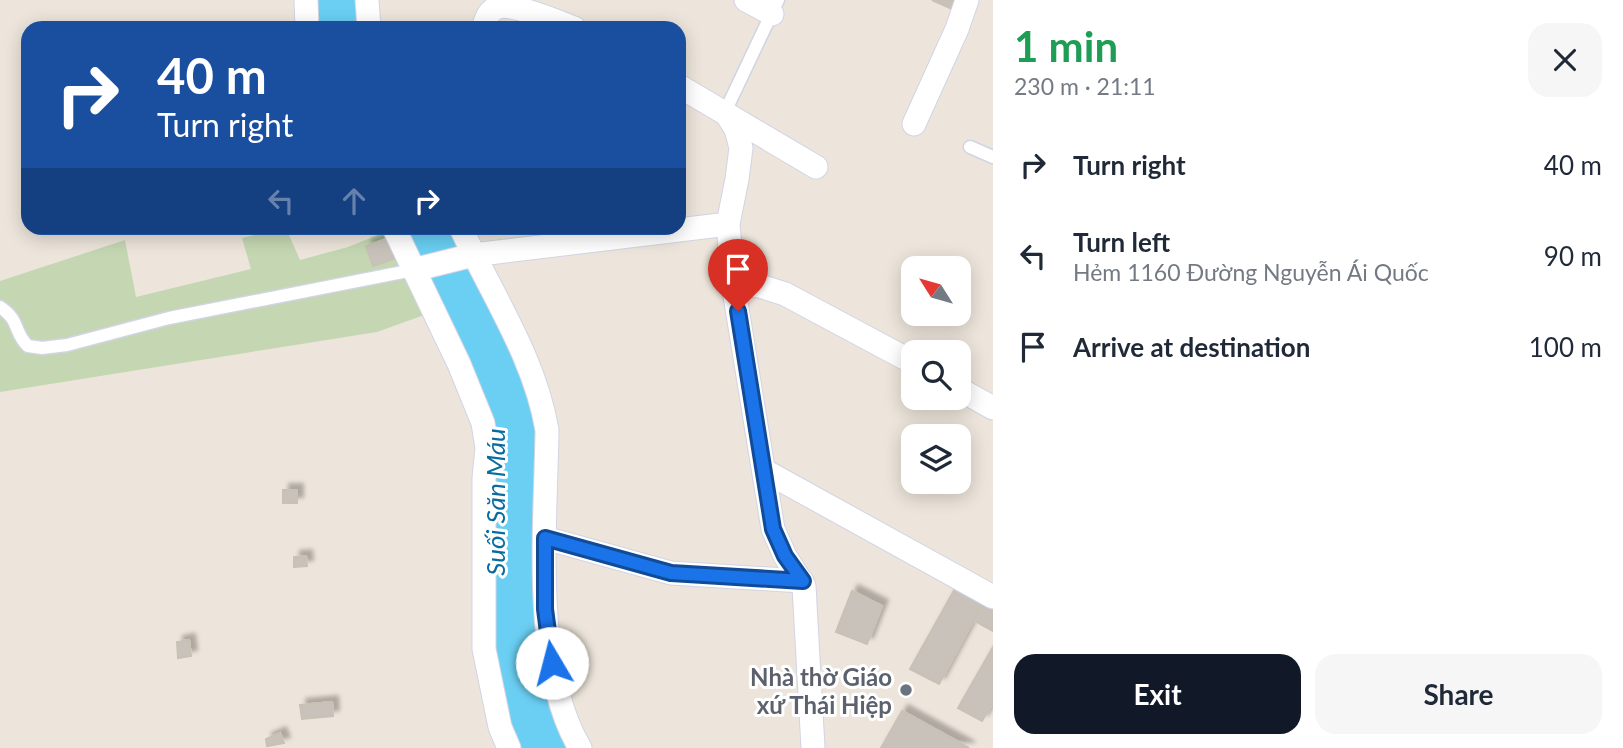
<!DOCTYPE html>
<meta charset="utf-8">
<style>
body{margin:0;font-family:Lato,sans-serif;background:#f6f6f7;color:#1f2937;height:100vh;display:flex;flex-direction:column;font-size:26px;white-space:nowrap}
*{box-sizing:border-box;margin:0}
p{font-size:23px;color:#747a83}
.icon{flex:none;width:38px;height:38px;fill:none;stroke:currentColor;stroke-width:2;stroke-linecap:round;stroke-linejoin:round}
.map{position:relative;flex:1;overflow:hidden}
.sheet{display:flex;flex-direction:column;background:#fff;width:630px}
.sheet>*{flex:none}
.banner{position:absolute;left:21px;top:21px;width:665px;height:214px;border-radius:21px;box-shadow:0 4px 18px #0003;background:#1a4fa0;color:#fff;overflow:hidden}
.needle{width:46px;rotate:307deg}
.controls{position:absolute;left:901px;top:256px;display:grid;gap:14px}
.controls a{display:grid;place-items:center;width:70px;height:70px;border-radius:14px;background:#fff;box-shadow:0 4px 18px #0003;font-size:35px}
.pin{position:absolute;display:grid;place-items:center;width:60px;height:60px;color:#fff;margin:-72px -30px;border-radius:50% 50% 50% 0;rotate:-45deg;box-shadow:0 0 7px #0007}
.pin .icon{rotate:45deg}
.me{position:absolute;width:77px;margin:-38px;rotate:352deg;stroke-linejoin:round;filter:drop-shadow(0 0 5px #0008)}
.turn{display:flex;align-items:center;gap:24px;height:147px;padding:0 21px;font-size:32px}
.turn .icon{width:91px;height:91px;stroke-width:2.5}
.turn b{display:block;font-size:49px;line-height:60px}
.lanes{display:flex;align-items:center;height:66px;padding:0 21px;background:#0003;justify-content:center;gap:35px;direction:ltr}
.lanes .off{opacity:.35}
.round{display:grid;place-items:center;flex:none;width:74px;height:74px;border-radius:21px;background:#f6f6f7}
.headline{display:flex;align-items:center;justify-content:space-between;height:119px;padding:0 21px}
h1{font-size:42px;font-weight:700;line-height:52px;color:#1e9e55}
.action{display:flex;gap:14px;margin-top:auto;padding:14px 21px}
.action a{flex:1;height:80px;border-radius:21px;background:#111827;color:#fff;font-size:28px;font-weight:700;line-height:80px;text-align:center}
.action a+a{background:#f6f6f7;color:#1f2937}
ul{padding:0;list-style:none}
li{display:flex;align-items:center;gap:21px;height:91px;padding:0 21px}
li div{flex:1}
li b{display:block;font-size:26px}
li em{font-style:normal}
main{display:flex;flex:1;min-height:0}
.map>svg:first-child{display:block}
.cemetery{fill:#c4d7b2}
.water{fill:#6acff3}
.building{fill:#c8c2bb;stroke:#c8c1b5;stroke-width:2;filter:url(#shadow)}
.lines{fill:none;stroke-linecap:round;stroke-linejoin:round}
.service-casing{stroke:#d1d4e4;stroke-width:15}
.minor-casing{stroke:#d1d4e4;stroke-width:25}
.service{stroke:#fff;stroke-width:12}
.minor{stroke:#fff;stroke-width:23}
.route-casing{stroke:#114b97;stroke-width:18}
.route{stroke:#1a73e8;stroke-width:12}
.worship-dot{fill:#6b7280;stroke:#fff;stroke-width:2.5}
.labels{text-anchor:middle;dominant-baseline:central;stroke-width:6;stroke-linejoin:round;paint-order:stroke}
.worship-label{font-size:24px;font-weight:bold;fill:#5b616d;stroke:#fff;text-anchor:end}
.water-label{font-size:26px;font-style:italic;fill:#086ca0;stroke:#fff}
</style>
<main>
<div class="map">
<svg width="993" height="748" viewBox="0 0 993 748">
<defs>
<filter id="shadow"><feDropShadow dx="6" dy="-6" stdDeviation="2" flood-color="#0004"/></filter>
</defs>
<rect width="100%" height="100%" fill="#ede5db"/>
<path class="cemetery" d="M286 228 300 260 348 247 388 231 427 314 377 332 0 392V281L125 240 136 297 251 269 242 238Z"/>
<path class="water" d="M313 0H360L362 28H314Z
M402 228H453L536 405 538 550 572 748H516L491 648 494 448Z"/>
<path class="building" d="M932 0H957L952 9Z
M391 237 399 257 373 266 366 246Z
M283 490H297V503H283Z
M306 556 307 566 294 567V557Z
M957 585 984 600 939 684 910 669Z
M852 591 882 606 867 644 836 632Z
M984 600 993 605V631L973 620Z
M189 640 191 656 178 658 177 642Z
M993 647V702L982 721 958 708Z
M332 702 333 716 302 719 300 705Z
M902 711 969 748H881Z
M280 733 284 743 267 746 266 739Z"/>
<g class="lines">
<defs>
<path id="service" d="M725 112 778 0
M970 147 993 157
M0 307C21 321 13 332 28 346L42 348 67 345 169 318 413 270"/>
<path id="minor" d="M306 0 307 28
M367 0 369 28
M746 0 772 14
M483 28C486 21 487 13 494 9 508 0 558 22 574 28
M679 86 816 167
M725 112 736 129 741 148 737 179 728 224 733 284 773 529 785 556 804 586 813 748
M914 124 957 29 967 0
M394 228 459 364 483 423 487 448 484 478V649L500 727 509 748
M461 228C491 293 535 358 547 430 546 523 531 666 580 748
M413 270 473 255 728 224
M733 284 760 286 785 294 914 363
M959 389 993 408
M765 471 993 597
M545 538 671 573 802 581"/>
</defs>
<use href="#service" class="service-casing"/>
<use href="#minor" class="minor-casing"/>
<use href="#service" class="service"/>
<use href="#minor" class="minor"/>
</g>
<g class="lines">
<defs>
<path id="route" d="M552 663 545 609V538L671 573 803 581 785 556 773 529 738 311"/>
</defs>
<use href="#route" class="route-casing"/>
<use href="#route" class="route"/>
</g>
<circle class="worship-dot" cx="906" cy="690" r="7"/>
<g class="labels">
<g class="worship-label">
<text x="892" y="676">Nhà thờ Giáo<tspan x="892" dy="28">xứ Thái Hiệp</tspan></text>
</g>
<g class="water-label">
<text transform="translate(495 502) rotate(-90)">Suối Săn Máu</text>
</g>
</g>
</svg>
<div class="controls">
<a><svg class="needle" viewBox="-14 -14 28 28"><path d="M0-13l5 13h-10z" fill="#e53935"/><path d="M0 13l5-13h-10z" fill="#747a83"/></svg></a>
<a><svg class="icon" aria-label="search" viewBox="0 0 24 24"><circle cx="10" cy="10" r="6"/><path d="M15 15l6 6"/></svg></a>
<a><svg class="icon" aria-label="layers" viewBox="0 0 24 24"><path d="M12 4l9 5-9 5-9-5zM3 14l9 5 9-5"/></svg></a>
</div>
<div class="pin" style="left:738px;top:311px;background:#d93025"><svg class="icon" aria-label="arrive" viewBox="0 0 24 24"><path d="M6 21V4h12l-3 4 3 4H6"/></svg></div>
<svg class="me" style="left:552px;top:663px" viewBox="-20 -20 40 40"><circle r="19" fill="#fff"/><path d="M0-13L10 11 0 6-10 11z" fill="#1a73e8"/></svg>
<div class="banner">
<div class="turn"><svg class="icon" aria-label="right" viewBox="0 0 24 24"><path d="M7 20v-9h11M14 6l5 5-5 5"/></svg><div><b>40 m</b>Turn right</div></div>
<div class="lanes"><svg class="icon off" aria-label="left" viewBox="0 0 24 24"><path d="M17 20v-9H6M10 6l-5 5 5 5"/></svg><svg class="icon off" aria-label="ahead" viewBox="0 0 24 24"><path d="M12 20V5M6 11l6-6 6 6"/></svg><svg class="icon" aria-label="right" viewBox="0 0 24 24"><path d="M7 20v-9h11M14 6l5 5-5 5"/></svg></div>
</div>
</div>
<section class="sheet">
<div class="headline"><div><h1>1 min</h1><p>230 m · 21:11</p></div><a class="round"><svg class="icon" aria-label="close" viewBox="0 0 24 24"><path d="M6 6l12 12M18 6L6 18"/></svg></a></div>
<ul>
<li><svg class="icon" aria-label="right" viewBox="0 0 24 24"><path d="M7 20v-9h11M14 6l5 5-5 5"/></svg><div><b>Turn right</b></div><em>40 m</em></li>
<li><svg class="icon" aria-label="left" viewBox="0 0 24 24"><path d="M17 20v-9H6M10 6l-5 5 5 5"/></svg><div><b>Turn left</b><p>Hẻm 1160 Đường Nguyễn Ái Quốc</p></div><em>90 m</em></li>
<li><svg class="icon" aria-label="arrive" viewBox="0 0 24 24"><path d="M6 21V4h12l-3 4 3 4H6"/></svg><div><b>Arrive at destination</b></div><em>100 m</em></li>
</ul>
<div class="action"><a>Exit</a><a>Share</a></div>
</section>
</main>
